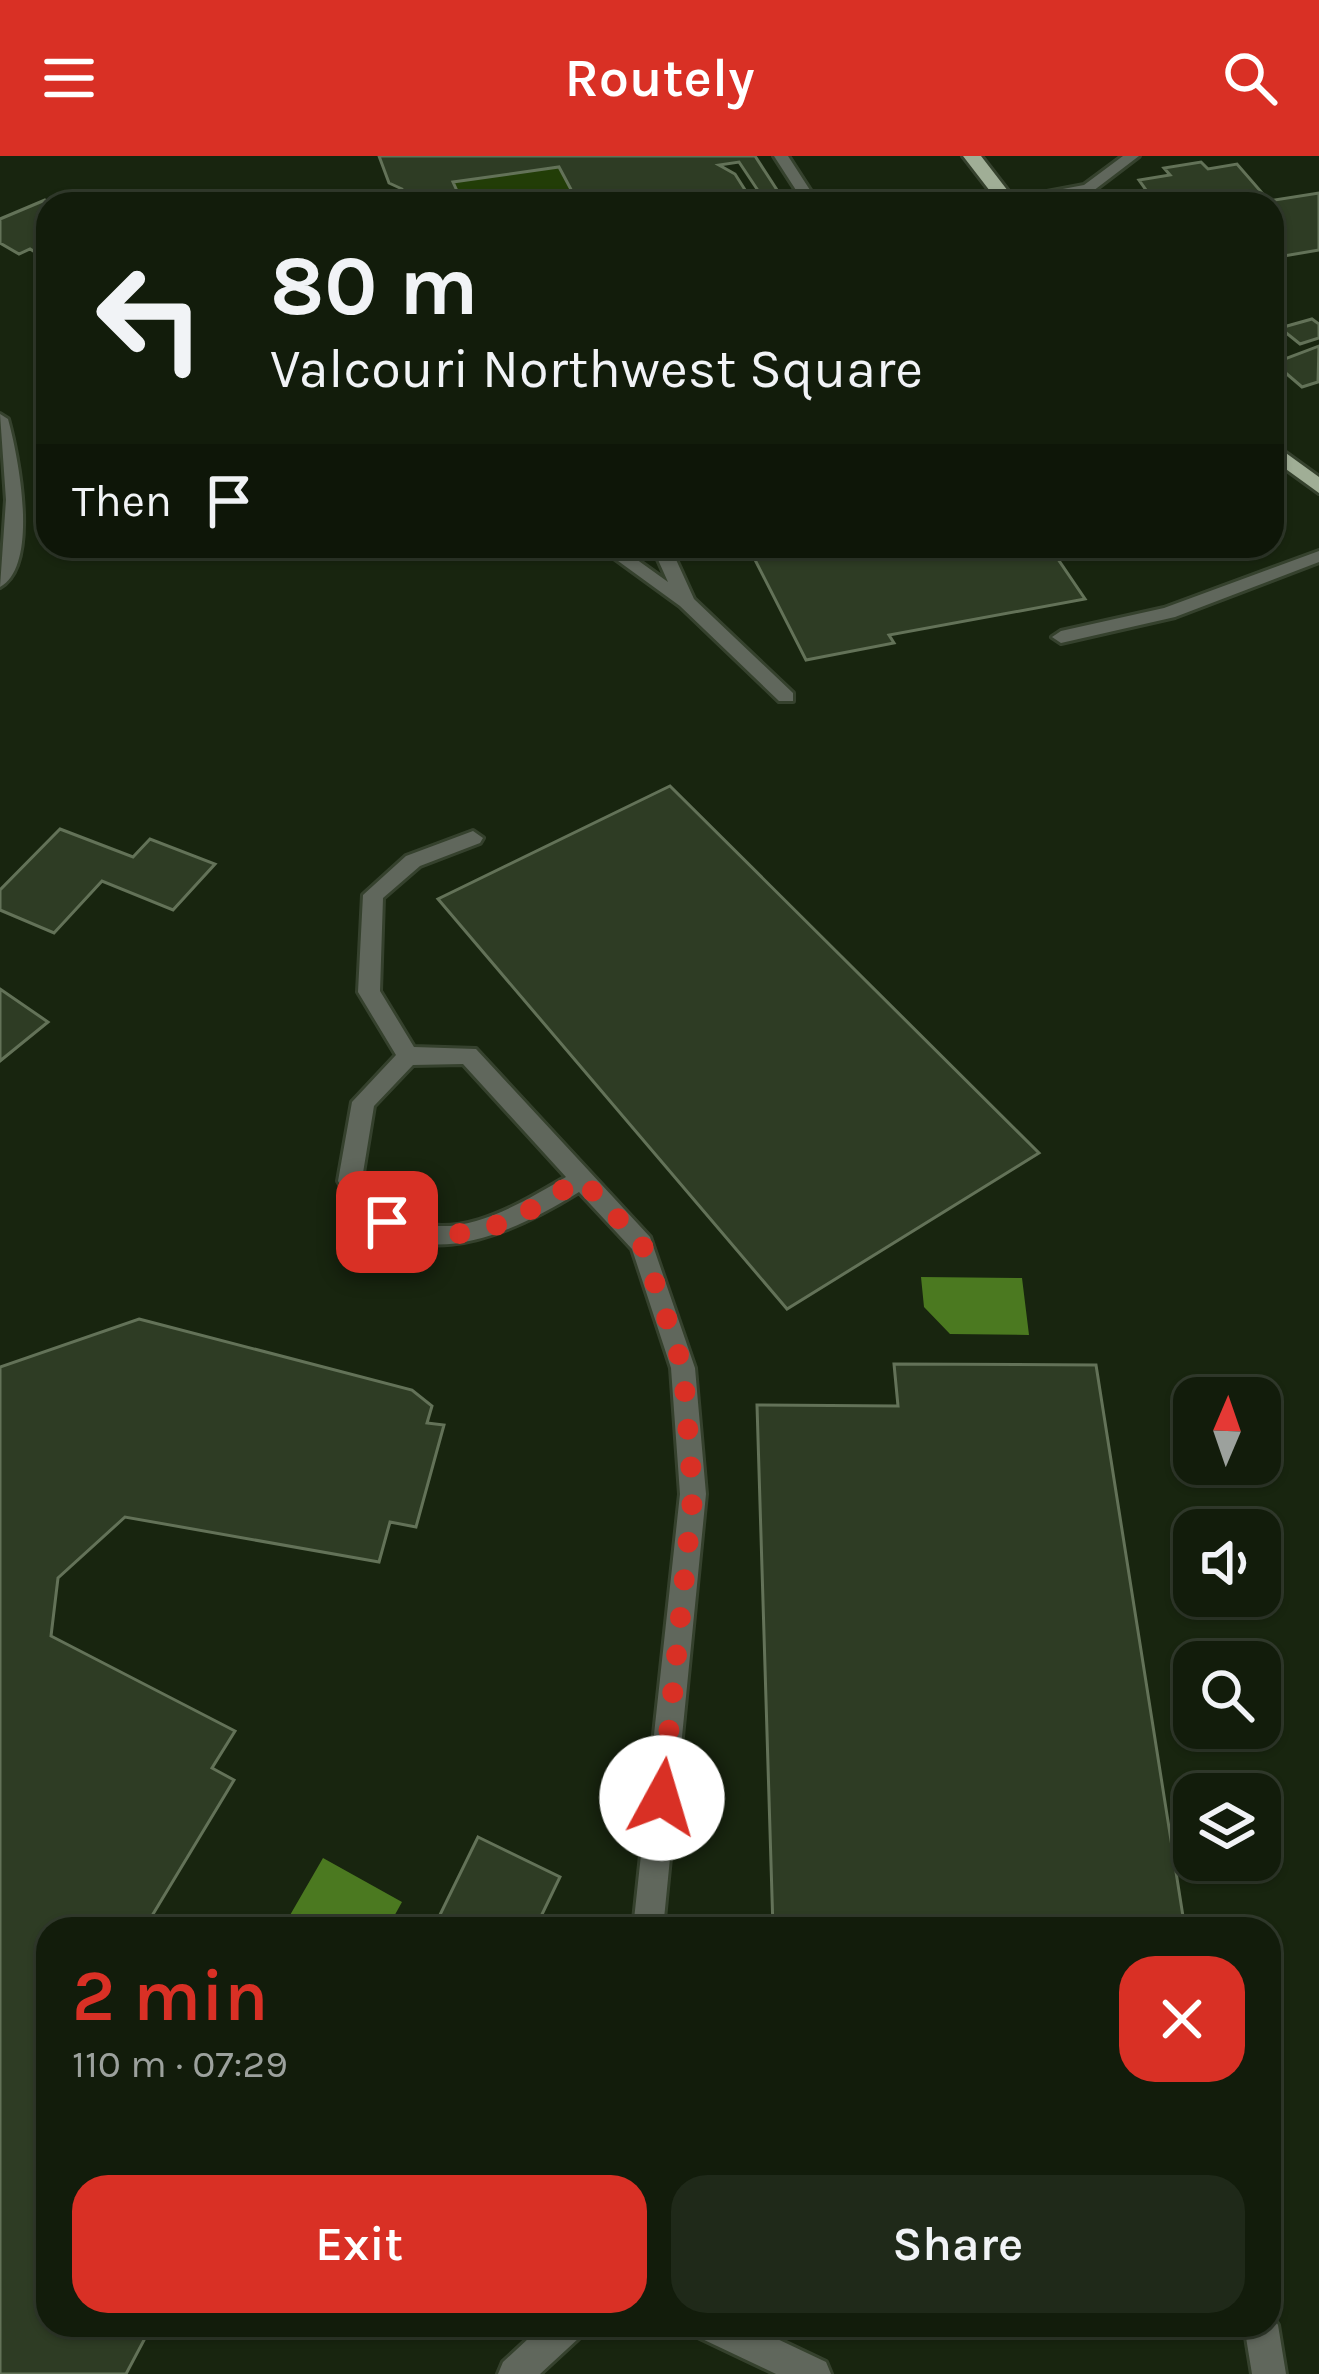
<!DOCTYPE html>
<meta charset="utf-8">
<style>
body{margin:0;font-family:Karla,sans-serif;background:#1f2919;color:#f1f3f6;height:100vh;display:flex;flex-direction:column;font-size:45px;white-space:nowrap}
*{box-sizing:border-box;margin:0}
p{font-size:39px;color:#9ca19d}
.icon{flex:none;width:66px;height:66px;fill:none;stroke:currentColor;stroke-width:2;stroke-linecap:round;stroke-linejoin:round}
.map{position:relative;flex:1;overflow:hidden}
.side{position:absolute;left:36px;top:1761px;width:1245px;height:420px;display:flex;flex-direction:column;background:#121c0b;border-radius:36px;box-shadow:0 3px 9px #0004,0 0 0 3px #313a2c}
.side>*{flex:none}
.top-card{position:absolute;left:36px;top:36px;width:1248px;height:366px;border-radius:36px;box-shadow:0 3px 9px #0004,0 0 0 3px #313a2c;background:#121c0b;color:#f1f3f6;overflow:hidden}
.needle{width:78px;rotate:2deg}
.fabs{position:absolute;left:1173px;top:1221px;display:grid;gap:24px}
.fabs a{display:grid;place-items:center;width:108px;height:108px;border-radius:24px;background:#121c0b;box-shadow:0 3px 9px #0004,0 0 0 3px #313a2c;font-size:60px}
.pin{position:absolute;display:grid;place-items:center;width:102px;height:102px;color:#fff;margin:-51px;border-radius:24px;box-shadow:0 6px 18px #0006}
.me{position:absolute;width:132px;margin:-66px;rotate:6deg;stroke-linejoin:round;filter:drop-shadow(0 0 9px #0008)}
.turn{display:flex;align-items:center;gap:42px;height:252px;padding:0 36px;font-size:54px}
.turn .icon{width:156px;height:156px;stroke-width:2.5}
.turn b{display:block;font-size:84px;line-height:102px}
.then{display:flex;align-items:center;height:114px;padding:0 36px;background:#0003;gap:24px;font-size:45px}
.round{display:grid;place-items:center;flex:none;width:126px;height:126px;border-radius:36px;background:#1f2919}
.head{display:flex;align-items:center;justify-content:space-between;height:204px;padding:0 36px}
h1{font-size:72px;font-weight:600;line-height:90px;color:#d93025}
.primary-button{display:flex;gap:24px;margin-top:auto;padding:24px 36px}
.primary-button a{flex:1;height:138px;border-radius:36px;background:#d93025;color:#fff;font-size:48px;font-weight:600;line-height:138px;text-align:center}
.primary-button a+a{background:#1f2919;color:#f1f3f6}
header{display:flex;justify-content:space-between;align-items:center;height:156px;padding:0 36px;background:#d93025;color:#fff;font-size:54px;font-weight:600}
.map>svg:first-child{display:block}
.green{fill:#223d07}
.water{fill:#4b7920}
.building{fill:#2e3c24;stroke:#637258;stroke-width:3}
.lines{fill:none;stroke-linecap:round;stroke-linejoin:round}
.lane-casing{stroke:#35412d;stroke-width:6}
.street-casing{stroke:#35412d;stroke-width:6}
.primary-casing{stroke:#35412d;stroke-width:6}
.lane{fill:#60675c;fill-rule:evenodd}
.street{fill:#60675c;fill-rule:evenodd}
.primary{fill:#a0ae96;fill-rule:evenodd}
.route{stroke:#d93025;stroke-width:21;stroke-dasharray:0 37.8}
</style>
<header><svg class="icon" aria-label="menu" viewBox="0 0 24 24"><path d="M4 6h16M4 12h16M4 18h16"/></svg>Routely<svg class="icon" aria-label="search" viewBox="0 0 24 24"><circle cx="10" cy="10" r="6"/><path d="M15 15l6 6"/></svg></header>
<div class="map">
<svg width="1319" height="2218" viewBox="0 0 1319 2218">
<rect width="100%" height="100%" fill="#18250f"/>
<path class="green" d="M559 11 574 39 513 48H408L402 33Z"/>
<path class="water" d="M921 1121 1022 1122 1029 1179 950 1178 924 1151Z
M323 1702 402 1746 387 1773H282Z"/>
<path class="building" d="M379 0H755L779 37 761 39 739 6 719 9 735 18 754 48H513L574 39 559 11 453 26 463 48H408L402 33 389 27Z
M1201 6 1208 13 1237 8 1269 45 1319 37V94L1272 102V48H1156L1139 24 1170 19 1164 12Z
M45 44 53 48H48V104L30 93 19 98 0 87V63Z
M1312 163 1319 168V182L1300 188 1280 172Z
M1319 190 1318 226 1302 231 1274 207Z
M748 390H1049L1085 443 889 479 894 487 806 504Z
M670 630 1039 997 787 1153 438 743Z
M60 673 133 701 150 683 215 708 173 754 102 725 54 777 0 754V734Z
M0 833 48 866 0 905Z
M139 1163 412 1234 432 1250 427 1267 444 1269 416 1371 390 1366 379 1406 125 1361 58 1422 51 1480 235 1575 212 1612 234 1624 144 1773H48V2169H152L126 2218H0V1211Z
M894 1208 1096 1209 1185 1773H773L757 1249 898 1250Z
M478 1681 560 1721 535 1773H433Z"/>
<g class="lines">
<defs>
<path id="lane" d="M774 0H788L819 48H805Z
M1123 0H1139L1093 35 1016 48H983L1084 29Z
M664 392 673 397 694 443 793 537V545H779L680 450 614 402 617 398H629L668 426 655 397Z
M1319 395V406L1175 461 1061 487 1052 481 1061 475 1164 452Z"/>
<path id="street" d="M0 258 8 263C18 299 40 409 0 431L6 344Z
M473 675 483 682 480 687 420 710 383 742 380 835 414 891 476 893 650 1081 695 1212 706 1338 663 1773H633L680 1338 671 1212 632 1093 579 1036C500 1085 397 1129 338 1025L352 946 396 899 358 836 363 739 406 700ZM463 908 566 1021C518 1049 451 1092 395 1057 382 1049 372 1034 362 1023L374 950 413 909Z
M1269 2155 1278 2169 1286 2218H1252L1244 2169H1269Z
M543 2169H585L580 2181 540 2218H498L503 2206Z
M693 2169H748L826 2206 831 2218H776L698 2181Z"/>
<path id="primary" d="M963 0H981L1018 48H1000Z
M1272 287 1319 321V337L1272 303Z"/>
</defs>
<use href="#lane" class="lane-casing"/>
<use href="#street" class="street-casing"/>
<use href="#primary" class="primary-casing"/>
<use href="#lane" class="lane"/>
<use href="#street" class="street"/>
<use href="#primary" class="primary"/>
</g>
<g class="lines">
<path class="route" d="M387 1066 440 1082 510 1066 581 1023 642 1088 683 1212 693 1338 662 1642"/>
</g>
</svg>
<div class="fabs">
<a><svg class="needle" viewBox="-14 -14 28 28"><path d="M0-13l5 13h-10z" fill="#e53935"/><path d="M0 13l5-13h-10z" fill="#9ca19d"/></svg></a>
<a><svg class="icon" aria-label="sound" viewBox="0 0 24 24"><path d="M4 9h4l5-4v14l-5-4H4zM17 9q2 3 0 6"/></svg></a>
<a><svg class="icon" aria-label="search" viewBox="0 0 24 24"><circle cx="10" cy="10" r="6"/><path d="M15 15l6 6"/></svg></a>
<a><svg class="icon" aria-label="layers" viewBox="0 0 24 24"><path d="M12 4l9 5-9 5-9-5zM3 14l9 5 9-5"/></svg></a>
</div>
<div class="pin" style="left:387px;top:1066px;background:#d93025"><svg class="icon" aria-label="arrive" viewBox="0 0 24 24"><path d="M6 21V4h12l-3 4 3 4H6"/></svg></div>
<svg class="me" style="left:662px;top:1642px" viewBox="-20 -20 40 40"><circle r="19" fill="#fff"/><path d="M0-13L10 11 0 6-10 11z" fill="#d93025"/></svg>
<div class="top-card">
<div class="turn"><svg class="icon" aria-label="left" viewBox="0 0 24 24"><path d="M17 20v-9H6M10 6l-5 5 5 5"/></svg><div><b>80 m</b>Valcouri Northwest Square</div></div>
<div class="then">Then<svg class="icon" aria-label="arrive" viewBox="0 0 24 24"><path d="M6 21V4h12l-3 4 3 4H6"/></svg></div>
</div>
<section class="side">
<div class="head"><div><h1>2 min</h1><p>110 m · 07:29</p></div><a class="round" style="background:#d93025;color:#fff"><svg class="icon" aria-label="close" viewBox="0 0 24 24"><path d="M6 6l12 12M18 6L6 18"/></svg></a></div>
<div class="primary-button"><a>Exit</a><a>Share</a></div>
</section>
</div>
